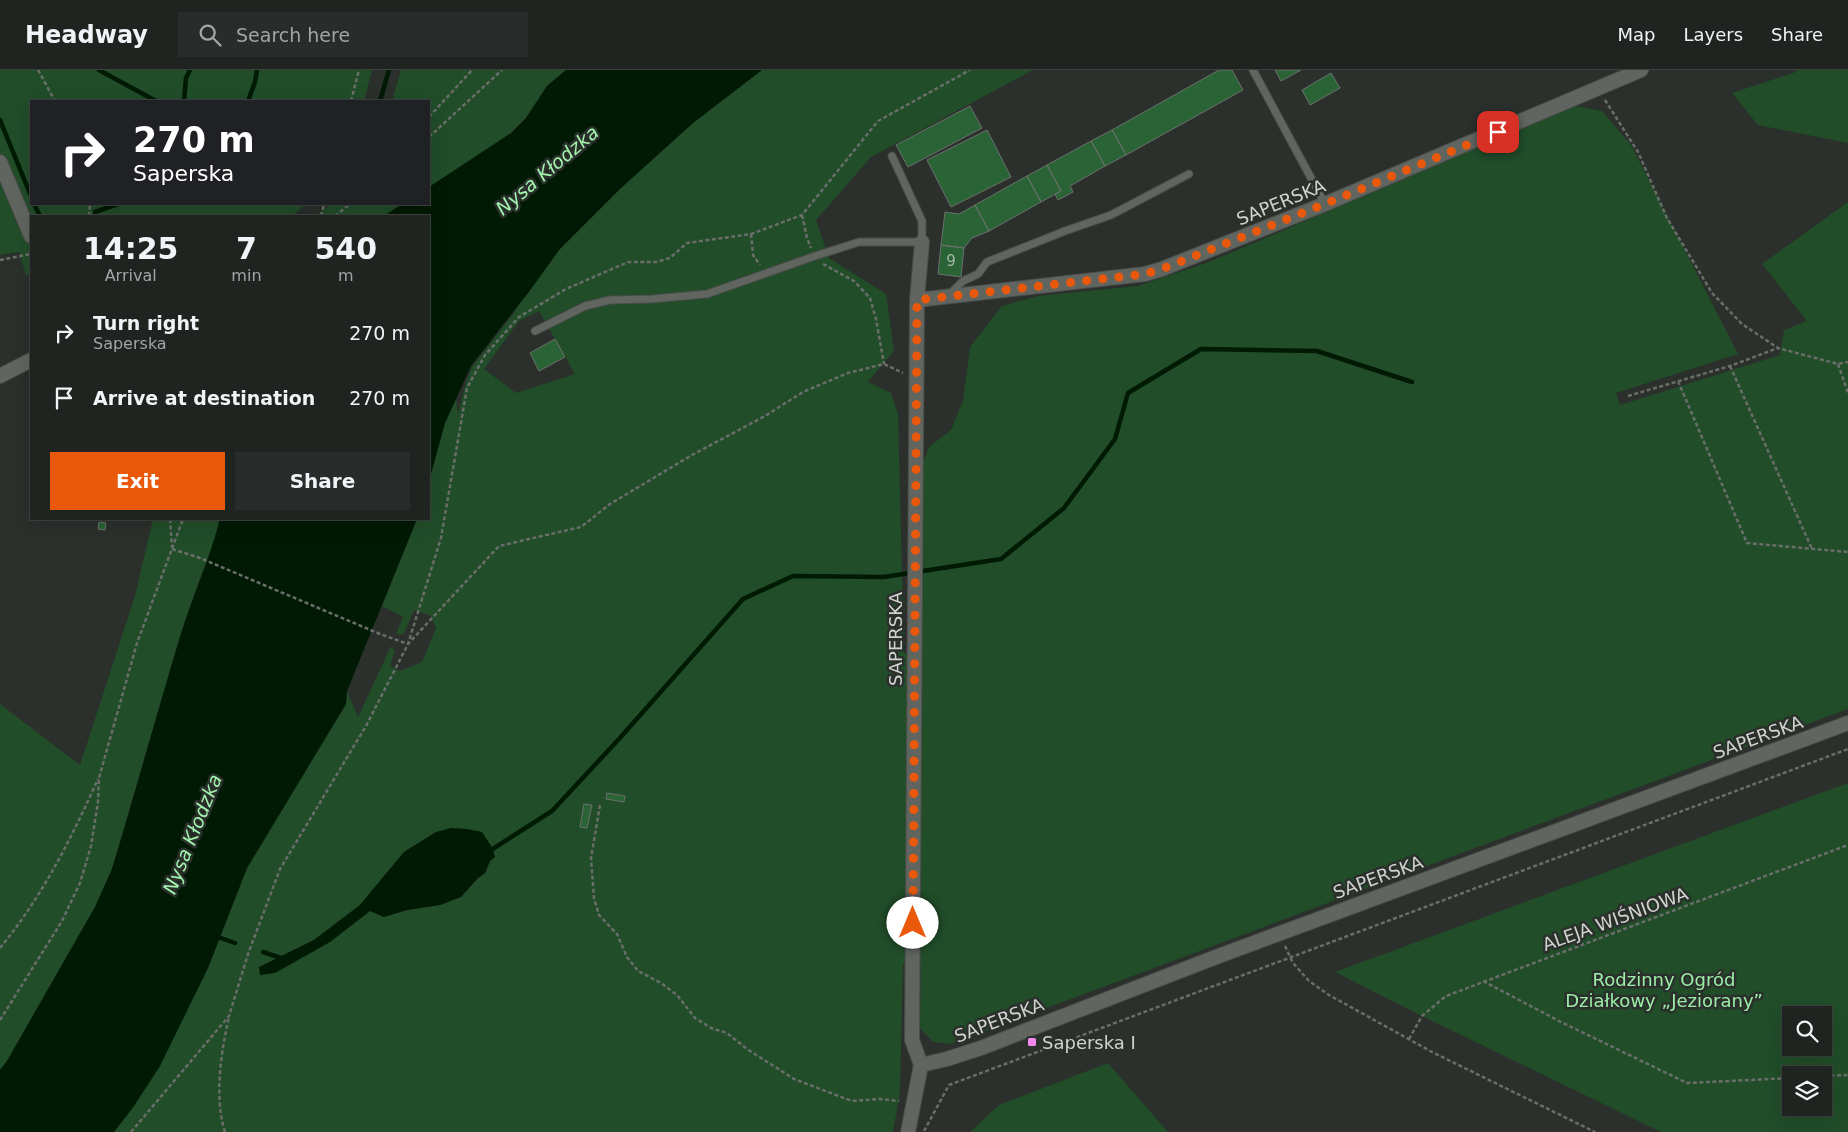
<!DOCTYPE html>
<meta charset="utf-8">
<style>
body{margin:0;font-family:"DejaVu Sans",sans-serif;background:#282c2a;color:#f1f3f6;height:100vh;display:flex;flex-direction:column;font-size:19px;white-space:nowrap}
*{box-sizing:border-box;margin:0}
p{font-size:16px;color:#a2a4a5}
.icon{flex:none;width:28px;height:28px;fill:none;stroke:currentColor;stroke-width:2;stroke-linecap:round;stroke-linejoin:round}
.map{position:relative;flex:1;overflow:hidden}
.sheet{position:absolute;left:30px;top:145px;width:400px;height:305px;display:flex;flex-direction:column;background:#202421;border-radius:0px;box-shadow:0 5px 20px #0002,0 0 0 1px #3d413f}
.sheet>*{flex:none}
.hud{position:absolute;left:30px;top:30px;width:400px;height:105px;border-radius:0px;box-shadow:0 5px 20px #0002,0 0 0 1px #3d413f;background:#202124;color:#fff;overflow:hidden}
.buttons{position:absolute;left:1782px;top:936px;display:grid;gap:10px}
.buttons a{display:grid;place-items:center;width:50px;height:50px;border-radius:0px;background:#202421;box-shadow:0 5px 20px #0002,0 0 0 1px #3d413f;font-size:25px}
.pin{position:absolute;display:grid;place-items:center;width:42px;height:42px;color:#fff;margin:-21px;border-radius:10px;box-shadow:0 2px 8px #0006}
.me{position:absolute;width:55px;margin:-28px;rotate:0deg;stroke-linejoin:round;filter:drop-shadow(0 0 4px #0008)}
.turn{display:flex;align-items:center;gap:18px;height:105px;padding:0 20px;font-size:22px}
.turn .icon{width:65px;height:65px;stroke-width:2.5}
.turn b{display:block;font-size:35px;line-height:42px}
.eta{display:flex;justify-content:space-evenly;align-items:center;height:85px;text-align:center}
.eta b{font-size:30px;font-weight:800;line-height:35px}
.primary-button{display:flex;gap:10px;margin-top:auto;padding:10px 20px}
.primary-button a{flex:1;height:58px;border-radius:0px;background:#ea580c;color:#fff;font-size:20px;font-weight:800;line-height:58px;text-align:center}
.primary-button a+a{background:#282c2a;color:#f1f3f6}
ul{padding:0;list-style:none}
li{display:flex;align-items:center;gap:15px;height:65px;padding:0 20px}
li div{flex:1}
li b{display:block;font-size:19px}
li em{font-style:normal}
header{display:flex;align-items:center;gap:30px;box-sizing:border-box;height:70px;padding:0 25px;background:#202421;border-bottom:1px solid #3d413f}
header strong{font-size:24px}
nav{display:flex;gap:28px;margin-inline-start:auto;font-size:18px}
.search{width:350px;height:45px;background:#282c2a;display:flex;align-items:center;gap:12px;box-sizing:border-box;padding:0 18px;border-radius:0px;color:#a2a4a5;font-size:19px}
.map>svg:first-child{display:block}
.green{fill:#214d29;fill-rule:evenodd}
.water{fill:#001a04}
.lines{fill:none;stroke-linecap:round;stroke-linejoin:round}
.stream{stroke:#001a04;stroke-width:4.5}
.building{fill:#2a6335;stroke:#6c716d}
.service-casing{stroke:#494c49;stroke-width:9}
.minor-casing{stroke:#494c49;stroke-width:16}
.path{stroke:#6a6e6a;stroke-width:2.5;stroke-dasharray:4 2.5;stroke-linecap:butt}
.service{stroke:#606560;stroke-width:7}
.minor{stroke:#606560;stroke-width:14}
.route{stroke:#ea580c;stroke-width:9;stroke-dasharray:0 16.2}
.poi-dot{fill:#f489f1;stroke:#2b302c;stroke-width:2}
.labels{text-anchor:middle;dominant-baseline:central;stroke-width:5;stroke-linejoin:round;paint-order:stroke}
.number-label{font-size:15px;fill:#a6b7a9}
.street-label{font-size:18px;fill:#d0d3d0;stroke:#2b302c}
.park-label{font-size:18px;fill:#9beda7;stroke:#2b302c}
.poi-label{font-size:18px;fill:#d0d3d0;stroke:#2b302c;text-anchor:start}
.water-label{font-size:19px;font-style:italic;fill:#a2f4ae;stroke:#2b302c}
</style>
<header>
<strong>Headway</strong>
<div class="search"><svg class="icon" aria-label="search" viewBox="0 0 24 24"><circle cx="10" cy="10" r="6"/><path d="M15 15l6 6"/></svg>Search here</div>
<nav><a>Map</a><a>Layers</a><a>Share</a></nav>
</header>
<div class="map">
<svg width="1848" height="1062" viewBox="0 0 1848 1062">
<rect width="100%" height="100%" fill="#2b302c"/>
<path class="green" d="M0 0H372L364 31H31V134H306L292 146H31V206L26 205 19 182 0 185Z
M401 0H566L547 16 526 48 511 63 429 117V31H392Z
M762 0H1033L871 87 816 150 829 188 886 224 894 281 868 312 891 323 898 344 904 583H920L921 399 929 377 951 360 963 331 970 277 1002 236 1038 226 1138 216 1209 192 1576 36 1602 41 1631 75 1738 284 1616 323 1620 335 1780 285 1784 260 1807 251 1762 194 1848 132V639L950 974 933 972 920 958 921 895 903 894 900 1021 893 1062H114L134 1036 208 898 247 798 346 634 347 621 358 647 391 576 395 581 390 596 400 601 422 592 436 558 430 545 414 540 404 563 400 565 396 564 403 547 382 536 417 449H429V411L445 353 456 329 458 345 465 316 472 297 514 243 515 240 531 219 559 180 621 118 693 53ZM539 241 575 304 516 323 484 299 519 251ZM436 762H482L487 772 490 791 485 803 478 808 461 827 440 835 407 840 384 847 370 841 330 872 259 897 314 870 360 835 404 782Z
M1796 0H1848V73L1758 55 1732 23 1796 2Z
M331 134H402L384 146H316Z
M153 449H220L213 478 200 508 181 562 112 799 95 837 7 991 0 1000V634L80 695 135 526Z
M1848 713V1062H1661L1422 946 1335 902ZM1791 945H1824V978H1791ZM1791 1005H1824V1038H1791Z
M1108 993 1168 1062H970L999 1035Z"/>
<path class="water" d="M566 0H762L693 53 621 118 559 180 531 219 471 296 445 353 429 411V146H384L402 134H429V117L511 63 526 48 547 16Z
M220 449H417L347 621 346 634 247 798 208 898 160 996 134 1036 114 1062H0V1000L7 991 95 837 112 799C136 721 157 642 181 564 193 525 210 488 220 449Z
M451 758 467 759 482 762 493 779 495 787 490 791 485 803 478 808 461 827 440 835 407 840 384 847 370 841 330 872 275 903 260 905 259 897 314 870 360 835 404 782 436 762Z"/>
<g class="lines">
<path class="stream" d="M99 0 156 31
M184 31 186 8 190 0
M248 31 255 12 257 0
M380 31 389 0
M0 50 31 126
M34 134 40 146
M95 142 118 134
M488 782 552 741 619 669 743 529 793 506 884 507 1001 489 1064 438 1115 369 1128 323 1201 279 1317 281 1412 312
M215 866 235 873
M263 882 284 889"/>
</g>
<path class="building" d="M1219 0H1232L1243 20 1126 85 1112 60Z
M1275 0H1301L1281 11Z
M1331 3 1340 18 1310 35 1302 20Z
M970 36 982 58 908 97 896 75Z
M987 60 1011 107 951 137 927 90Z
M1112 60 1126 85 1105 96 1091 71Z
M1091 71 1105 96 1070 116 1073 122 1058 130 1055 124 1061 121 1047 95Z
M1047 95 1061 121 1041 132 1027 106Z
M1027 106 1041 132 989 161 975 135Z
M975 135 989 161 972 168 964 178 941 175 945 142 959 144Z
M941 175 964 178 961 207 938 204Z
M555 269 565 287 539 301 530 283Z
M99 452 106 453 105 460 98 459Z
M607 723 625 726 624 732 606 729Z
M584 734 592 735 587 758 580 757Z"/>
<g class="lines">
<defs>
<path id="service" d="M1253 0 1325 134
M949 225 963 211 978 204 987 192 1065 161 1111 145 1189 104
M535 261 585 236 610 230 652 229 707 224 815 186 859 172H922V151L892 86"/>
<path id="minor" d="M0 92 31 166
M917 230 1145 204 1162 199 1325 134 1641 0
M0 306 31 290
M921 995 947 989 981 978 1216 887 1848 653
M908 1062 921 995 912 970 917 230 922 172"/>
</defs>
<use href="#service" class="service-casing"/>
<use href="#minor" class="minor-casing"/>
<path class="path" d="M38 0 55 31
M1605 30 1638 82 1667 148 1712 223 1742 254 1778 278 1838 294 1848 292
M351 31 359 0
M429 47 472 0
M429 67 502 0
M802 145 807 168 811 178
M89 146 90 134
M321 146 324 134
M335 146 350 134
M751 164 753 185 760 195
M0 190 31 184
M823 194 854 211 870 228 876 249 884 294
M1838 294 1848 323
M1730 296 1812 479
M1678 311 1747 473 1848 482
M1628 326 1730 296 1778 278
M170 449 172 477
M172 479 200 488 380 564 408 574 499 476 581 457 610 434 692 385 765 346 803 322 848 303 884 294 903 303
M600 735 591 788 594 828 599 845 617 864 627 887 638 901 661 913 677 925 695 948 711 958 727 963 747 979 794 1009 852 1031 880 1029 899 1031
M1285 876 1293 893 1309 911 1329 925 1432 982 1595 1062
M0 878C42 827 71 769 98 709
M1483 911 1561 952 1687 1013 1791 1008
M0 950 62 851 80 813 91 776 98 732 99 708 137 573 183 449
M1409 969 1422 946 1446 926 1848 775
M1824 1006 1848 1005
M924 1061 949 1015 1848 679
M131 1062 229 946 248 884 280 799 366 656 408 574 441 468 467 318 485 285 519 247 566 219 628 192H656L670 188 687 173 751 164 802 145 878 51 970 0
M225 1062C214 1027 221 982 229 947"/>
<use href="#service" class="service"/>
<use href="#minor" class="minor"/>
</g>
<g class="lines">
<path class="route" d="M913 853 917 230 1110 208 1145 204 1162 199 1325 134 1498 62"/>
</g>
<rect class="poi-dot" x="1027" y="967" width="10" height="10" rx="2.5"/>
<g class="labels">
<g class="number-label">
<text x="951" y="191">9</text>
</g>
<g class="street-label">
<text transform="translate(1281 132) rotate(-22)">SAPERSKA</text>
<text transform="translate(895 569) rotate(-90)">SAPERSKA</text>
<text transform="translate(1758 667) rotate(-20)">SAPERSKA</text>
<text transform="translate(1378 807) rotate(-20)">SAPERSKA</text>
<text transform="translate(1615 849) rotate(-20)">ALEJA WIŚNIOWA</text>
<text transform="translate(999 950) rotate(-21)">SAPERSKA</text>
</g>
<g class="park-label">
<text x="1664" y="909">Rodzinny Ogród<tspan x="1664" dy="21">Działkowy „Jeziorany”</tspan></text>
</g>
<g class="poi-label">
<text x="1042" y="972">Saperska I</text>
</g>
<g class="water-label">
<text transform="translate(547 100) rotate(-40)">Nysa Kłodzka</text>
<text transform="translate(192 764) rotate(-68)">Nysa Kłodzka</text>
</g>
</g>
</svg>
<div class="buttons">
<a><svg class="icon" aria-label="search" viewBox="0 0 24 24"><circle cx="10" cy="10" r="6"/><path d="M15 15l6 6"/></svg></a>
<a><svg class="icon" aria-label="layers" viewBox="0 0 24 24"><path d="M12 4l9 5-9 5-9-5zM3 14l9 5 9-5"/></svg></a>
</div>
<div class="pin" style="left:1498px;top:62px;background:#d93025"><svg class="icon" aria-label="arrive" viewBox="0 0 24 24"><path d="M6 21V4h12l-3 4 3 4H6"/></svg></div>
<svg class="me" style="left:913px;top:853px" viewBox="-20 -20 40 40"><circle r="19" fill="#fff"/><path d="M0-13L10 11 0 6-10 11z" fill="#ea580c"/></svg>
<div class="hud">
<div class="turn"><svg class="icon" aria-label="right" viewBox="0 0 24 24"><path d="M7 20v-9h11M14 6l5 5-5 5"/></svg><div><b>270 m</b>Saperska</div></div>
</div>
<section class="sheet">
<div class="eta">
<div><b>14:25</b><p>Arrival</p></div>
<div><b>7</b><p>min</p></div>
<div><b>540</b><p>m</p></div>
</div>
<ul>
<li><svg class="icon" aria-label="right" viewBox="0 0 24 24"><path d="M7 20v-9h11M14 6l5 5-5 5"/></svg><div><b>Turn right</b><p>Saperska</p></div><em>270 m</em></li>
<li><svg class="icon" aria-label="arrive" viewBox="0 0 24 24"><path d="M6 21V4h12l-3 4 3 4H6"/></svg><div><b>Arrive at destination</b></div><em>270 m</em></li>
</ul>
<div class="primary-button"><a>Exit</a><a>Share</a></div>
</section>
</div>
